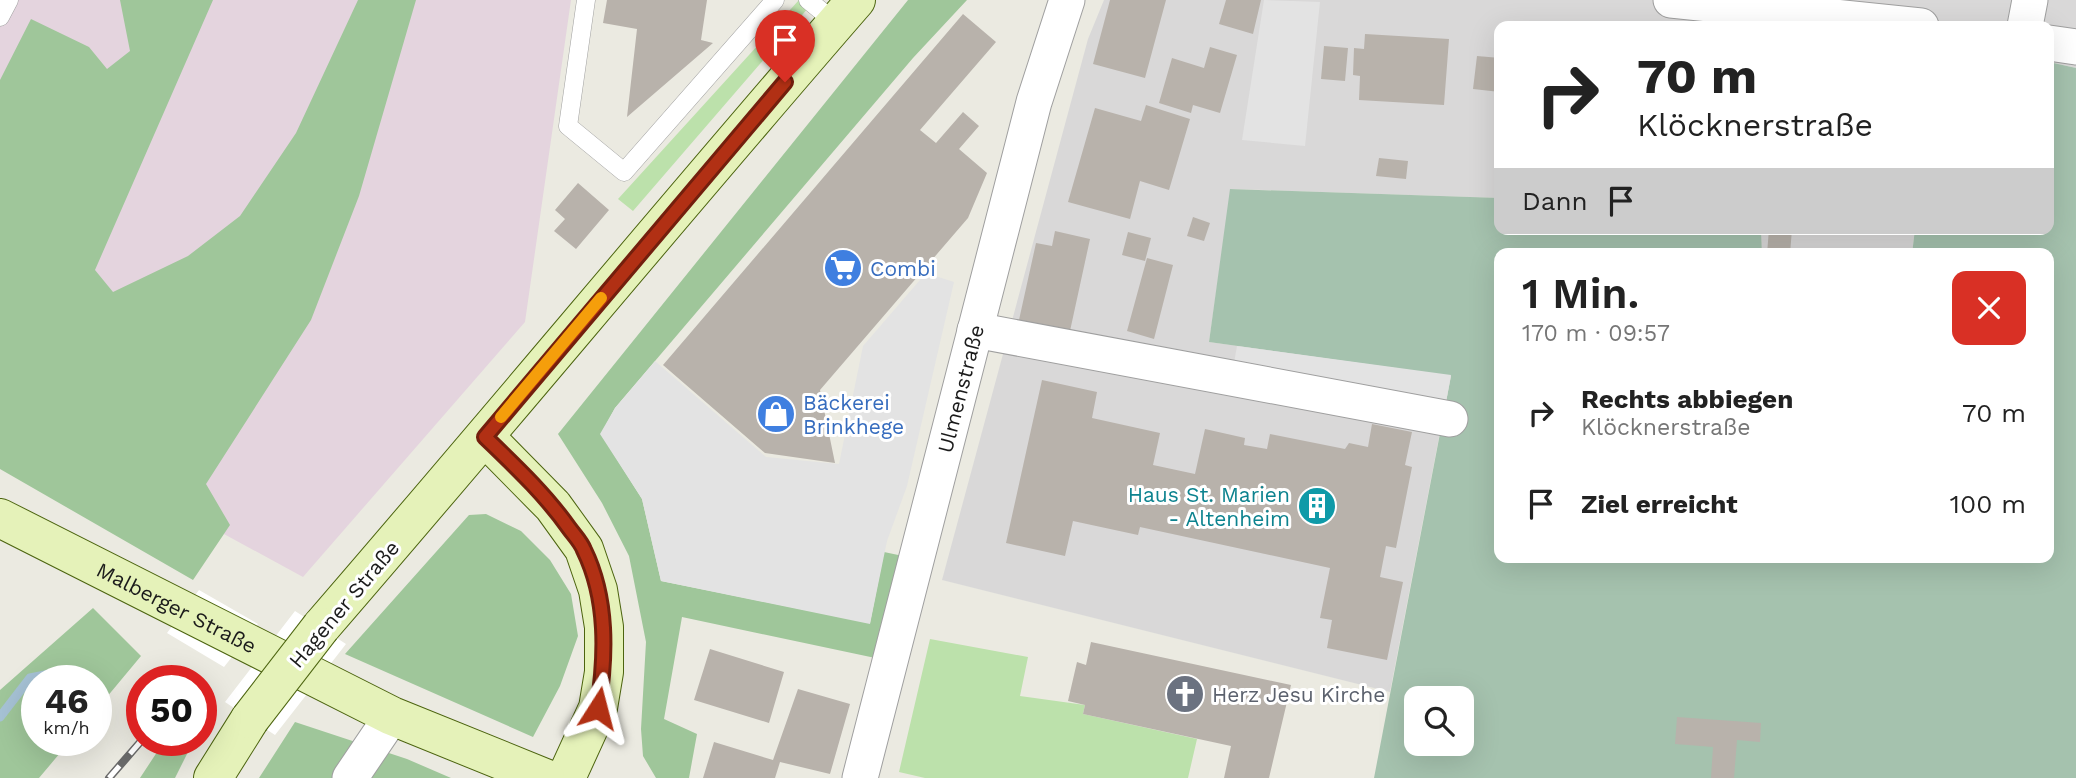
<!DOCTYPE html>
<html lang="de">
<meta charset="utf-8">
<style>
body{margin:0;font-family:"Work Sans",sans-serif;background:#f2f2f2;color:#222;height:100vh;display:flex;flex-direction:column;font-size:26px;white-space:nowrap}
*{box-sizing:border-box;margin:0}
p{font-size:23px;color:#767676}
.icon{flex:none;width:38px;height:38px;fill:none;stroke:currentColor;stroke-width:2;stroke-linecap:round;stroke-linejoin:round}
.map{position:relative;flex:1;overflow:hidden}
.drawer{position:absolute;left:1494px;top:248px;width:560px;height:315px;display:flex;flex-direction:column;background:#fff;border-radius:14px;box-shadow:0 7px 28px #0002}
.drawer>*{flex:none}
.banner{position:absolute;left:1494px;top:21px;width:560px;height:214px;border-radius:14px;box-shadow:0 7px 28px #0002;background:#fff;color:#222;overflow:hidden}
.buttons{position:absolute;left:1404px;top:686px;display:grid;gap:14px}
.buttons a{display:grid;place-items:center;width:70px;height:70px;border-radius:14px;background:#fff;box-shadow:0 7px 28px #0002;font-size:35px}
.speed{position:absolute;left:21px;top:665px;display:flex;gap:14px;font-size:35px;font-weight:700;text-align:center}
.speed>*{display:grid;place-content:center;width:91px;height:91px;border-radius:50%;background:#fff;box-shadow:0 7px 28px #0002;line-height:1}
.speed small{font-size:18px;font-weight:400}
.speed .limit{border:10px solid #d22;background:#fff;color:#111}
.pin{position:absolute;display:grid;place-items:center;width:60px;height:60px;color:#fff;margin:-72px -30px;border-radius:50% 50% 50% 0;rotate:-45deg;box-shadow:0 0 7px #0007}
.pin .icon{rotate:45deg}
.me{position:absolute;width:77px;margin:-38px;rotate:9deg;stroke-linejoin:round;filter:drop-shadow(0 0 5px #0008)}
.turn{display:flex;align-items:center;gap:24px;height:147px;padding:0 28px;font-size:32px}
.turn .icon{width:91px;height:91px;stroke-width:2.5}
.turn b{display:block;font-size:49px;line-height:60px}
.then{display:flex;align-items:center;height:66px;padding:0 28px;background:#0003;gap:14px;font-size:26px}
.round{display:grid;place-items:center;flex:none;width:74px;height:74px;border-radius:14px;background:#f2f2f2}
.head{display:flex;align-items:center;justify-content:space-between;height:119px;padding:0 28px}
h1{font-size:42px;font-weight:600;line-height:52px}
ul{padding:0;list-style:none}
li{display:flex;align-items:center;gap:21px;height:91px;padding:0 28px}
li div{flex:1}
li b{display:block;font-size:26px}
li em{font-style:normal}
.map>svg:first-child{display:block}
.residential{fill:#d9d8d8}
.industrial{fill:#e4d4de}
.grass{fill:#bce1ab}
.forest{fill:#9fc69a}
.cemetery{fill:#a5c2ae;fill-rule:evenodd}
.parking{fill:#e3e3e3}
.pier{fill:#fff}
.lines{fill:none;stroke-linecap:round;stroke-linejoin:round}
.stream{stroke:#a6c2d5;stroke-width:9}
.building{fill:#b8b2ab}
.lane-casing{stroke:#9f9f9f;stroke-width:19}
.street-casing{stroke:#9f9f9f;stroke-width:37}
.secondary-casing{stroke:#4c640f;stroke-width:40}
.lane{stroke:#fff;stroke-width:18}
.street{stroke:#fff;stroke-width:35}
.secondary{stroke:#e5f2b9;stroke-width:38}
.rail-casing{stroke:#696969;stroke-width:8}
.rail{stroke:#fff;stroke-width:5;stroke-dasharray:16;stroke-linecap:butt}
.secondary-bridge-casing{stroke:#4c640f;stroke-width:40;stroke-linecap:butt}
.secondary-bridge{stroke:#e5f2b9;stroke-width:38}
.route-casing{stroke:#731f0d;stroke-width:18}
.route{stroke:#b13014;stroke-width:12}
.slow{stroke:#f59e0b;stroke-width:12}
.labels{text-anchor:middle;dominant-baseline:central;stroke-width:6;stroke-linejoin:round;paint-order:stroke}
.shop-label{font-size:21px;fill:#366cbe;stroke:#fff;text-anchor:start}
.street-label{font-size:21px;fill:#1b1b1b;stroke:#fff}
.culture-label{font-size:21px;fill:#0d838f;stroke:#fff;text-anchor:end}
.worship-label{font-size:21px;fill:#5b616d;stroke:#fff;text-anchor:start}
</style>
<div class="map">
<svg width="2076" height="778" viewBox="0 0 2076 778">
<rect width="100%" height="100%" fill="#ebeae1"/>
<path class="residential" d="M1104 0H2076V68L2049 62V26H1500V198L1231 189 1209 342 1451 375 1390 692 942 580 1088 39Z
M1761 229H1915L1912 254H1762Z"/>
<path class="industrial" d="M0 0H571L525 322 303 577 0 412Z"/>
<path class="grass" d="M799 0H815L633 211 618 199Z
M930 639 1028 657 1020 696 1085 705 1083 714 1197 739 1188 778H925L899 772Z"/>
<path class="forest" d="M120 0H213L95 270 113 292 188 256 240 216 296 133 358 0H416L359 196 311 320 206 484 230 525 193 580 0 469V80L31 19 89 47 107 69 130 51Z
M908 0H967L913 58 615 408 601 434 642 499 661 581 870 623 884 552 903 556 880 659 682 617 664 719 697 734 689 778H656L643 756 641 729 646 642 629 556 602 503 558 434Z
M486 514 521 531 550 560 571 594 578 636 560 686 533 737 345 654 469 515Z
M93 608 141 656 96 710V681H37V740H71L39 778H0V690Z
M295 722 407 759 451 778H259Z
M165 740H194L175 778H140Z"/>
<path class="cemetery" d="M2049 62 2076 68V778H1374L1451 376 1209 342 1230 189 1500 198V229H1761L1762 254H1500V558H2049V254H1912L1915 229H2049ZM1416 698H1461V744H1416Z"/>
<path class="parking" d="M1264 0 1320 2 1305 146 1242 140Z
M926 273 954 282 907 486 887 541 870 624 661 581 642 499 600 434 615 408 655 361 766 457 839 464 863 346Z
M1237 346 1451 375 1444 413 1232 374Z"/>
<path class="pier" d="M199 590 258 624 224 667 167 633Z
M295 611 346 644 275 735 225 702Z"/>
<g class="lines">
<path class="stream" d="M0 717 30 678 60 672 73 681"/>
</g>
<path class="building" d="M607 0H707L701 40 713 43 627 117 637 29 603 23Z
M1110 0H1166L1145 78 1093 64Z
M1226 0H1261L1253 34 1219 24Z
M963 14 996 42 920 130 936 143 963 112 979 126 959 149 987 173 968 218 820 390 835 463 765 453 663 365Z
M1365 34 1449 39 1444 105 1359 100 1360 76 1353 75 1354 48 1364 49Z
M1324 46 1348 48 1345 81 1321 79Z
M1210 47 1237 55 1220 113 1193 105 1191 113 1159 103 1172 58 1204 68Z
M1477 56 1500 58V92L1473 89Z
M1146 105 1190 119 1169 190 1140 181 1130 219 1068 202 1095 108 1141 121Z
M1379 158 1408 161 1406 179 1376 176Z
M578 183 609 210 576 249 554 231 565 219 555 210Z
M1193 217 1210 223 1204 241 1187 236Z
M1769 229H1792L1790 254H1767Z
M1055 231 1090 239 1070 331 1019 320 1036 243 1052 246Z
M1128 232 1151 238 1145 261 1122 255Z
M1147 258 1173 265 1154 339 1127 331Z
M1042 380 1097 392 1092 418 1160 433 1153 465 1195 474 1205 429 1245 438 1244 445 1267 449 1270 434 1345 449 1349 443 1368 447 1372 424 1412 432 1405 465 1412 467 1396 548 1386 546 1380 577 1403 582 1387 660 1327 648 1332 620 1320 618 1330 568 1140 527 1138 535 1073 521 1065 556 1006 543Z
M1091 642 1291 685 1269 778H1224L1231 746 1083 714 1085 705 1068 701 1077 662 1086 665Z
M710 649 784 672 769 723 694 700Z
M798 689 850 704 830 774 780 762 775 778H703L714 742 773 760Z
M1677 717 1761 723 1760 742 1737 740 1734 778H1711L1713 747 1675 744Z"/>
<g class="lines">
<defs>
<path id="lane" d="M586 0 568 126 624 172 775 0
M808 0 836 23
M0 17 9 0"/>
<g id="street">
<path d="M1671 0 1921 26"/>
<path d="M2025 26 2030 0"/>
<path d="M2049 43 2076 47"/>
<path d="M975 330 1450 419"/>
<path d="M350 778 392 716"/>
<path id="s1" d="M860 778 1034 102 1067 0"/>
</g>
<g id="secondary">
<path d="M485 437 553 506 584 549 598 590 604 627V672L598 708 566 778"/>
<path id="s2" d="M0 518 392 716 545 778"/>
<path d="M321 627C501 419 676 207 856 0"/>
<path d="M213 778 250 719"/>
</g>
</defs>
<use href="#lane" class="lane-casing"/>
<use href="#street" class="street-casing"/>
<use href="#secondary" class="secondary-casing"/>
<use href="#lane" class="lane"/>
<use href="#street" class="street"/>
<use href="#secondary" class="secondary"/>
<defs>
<path id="rail" d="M109 778 142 740"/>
</defs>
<use href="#rail" class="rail-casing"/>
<use href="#rail" class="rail"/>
<defs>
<path id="secondary-bridge" d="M250 719 321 627"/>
</defs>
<use href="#secondary-bridge" class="secondary-bridge-casing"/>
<use href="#secondary-bridge" class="secondary-bridge"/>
</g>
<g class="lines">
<defs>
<path id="route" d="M598 708C606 656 608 599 584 550 581 542 574 535 569 528 545 494 515 466 485 437L785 82"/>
</defs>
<use href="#route" class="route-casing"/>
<use href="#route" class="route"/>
<path class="slow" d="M501 417 601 298"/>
</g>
<defs>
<symbol id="supermarket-disc" viewBox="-11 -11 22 22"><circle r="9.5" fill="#3f7fe0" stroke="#fff"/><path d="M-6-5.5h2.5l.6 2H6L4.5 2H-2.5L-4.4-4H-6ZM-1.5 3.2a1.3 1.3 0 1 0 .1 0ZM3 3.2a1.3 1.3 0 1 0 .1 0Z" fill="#fff"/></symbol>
<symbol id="shop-disc" viewBox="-11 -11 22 22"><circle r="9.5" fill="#3f7fe0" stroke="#fff"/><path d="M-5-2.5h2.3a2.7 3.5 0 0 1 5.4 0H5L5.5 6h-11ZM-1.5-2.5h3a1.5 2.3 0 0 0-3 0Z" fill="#fff"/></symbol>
<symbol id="building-disc" viewBox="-11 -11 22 22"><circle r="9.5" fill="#0f9aa8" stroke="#fff"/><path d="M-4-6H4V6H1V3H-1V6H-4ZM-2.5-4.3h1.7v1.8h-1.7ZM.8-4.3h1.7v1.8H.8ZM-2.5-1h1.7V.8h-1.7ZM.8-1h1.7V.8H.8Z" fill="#fff"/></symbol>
<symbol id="church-disc" viewBox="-11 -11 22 22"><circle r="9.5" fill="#6b7280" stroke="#fff"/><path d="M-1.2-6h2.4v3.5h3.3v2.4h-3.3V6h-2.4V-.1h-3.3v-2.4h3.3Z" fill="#fff"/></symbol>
</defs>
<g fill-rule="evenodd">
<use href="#supermarket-disc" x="821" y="246" width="44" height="44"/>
<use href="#shop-disc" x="754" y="392" width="44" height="44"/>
<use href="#building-disc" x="1295" y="484" width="44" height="44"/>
<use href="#church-disc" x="1163" y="672" width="44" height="44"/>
</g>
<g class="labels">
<g class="shop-label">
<text x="870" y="268">Combi</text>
<text x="803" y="402">Bäckerei<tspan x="803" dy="24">Brinkhege</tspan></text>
</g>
<g class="street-label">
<text stroke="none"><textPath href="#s1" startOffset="402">Ulmenstraße</textPath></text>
<text transform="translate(344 604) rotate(-50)">Hagener Straße</text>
<text stroke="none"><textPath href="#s2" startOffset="198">Malberger Straße</textPath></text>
</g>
<g class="culture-label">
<text x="1290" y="494">Haus St. Marien<tspan x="1290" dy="24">- Altenheim</tspan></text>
</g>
<g class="worship-label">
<text x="1212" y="694">Herz Jesu Kirche</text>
</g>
</g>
</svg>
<div class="buttons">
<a><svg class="icon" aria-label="search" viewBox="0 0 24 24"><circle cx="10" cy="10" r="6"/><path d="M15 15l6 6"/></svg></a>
</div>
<div class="speed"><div>46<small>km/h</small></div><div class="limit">50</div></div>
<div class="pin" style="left:785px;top:82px;background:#d93025"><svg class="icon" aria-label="arrive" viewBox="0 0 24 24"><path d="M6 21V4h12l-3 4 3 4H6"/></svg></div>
<svg class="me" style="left:598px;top:708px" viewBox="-20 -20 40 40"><path d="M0-17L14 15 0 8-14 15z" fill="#b13014" stroke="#fff" stroke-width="4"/></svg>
<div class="banner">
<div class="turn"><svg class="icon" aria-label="right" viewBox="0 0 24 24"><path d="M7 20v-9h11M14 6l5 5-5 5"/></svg><div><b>70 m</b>Klöcknerstraße</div></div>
<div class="then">Dann<svg class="icon" aria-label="arrive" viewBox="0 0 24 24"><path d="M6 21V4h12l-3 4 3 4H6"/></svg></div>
</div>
<section class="drawer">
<div class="head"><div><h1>1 Min.</h1><p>170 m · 09:57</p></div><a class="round" style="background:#d93025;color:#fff"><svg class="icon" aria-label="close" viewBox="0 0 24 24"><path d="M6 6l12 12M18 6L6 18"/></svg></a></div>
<ul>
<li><svg class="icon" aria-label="right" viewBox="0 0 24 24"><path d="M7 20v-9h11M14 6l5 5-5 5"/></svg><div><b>Rechts abbiegen</b><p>Klöcknerstraße</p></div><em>70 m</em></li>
<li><svg class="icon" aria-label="arrive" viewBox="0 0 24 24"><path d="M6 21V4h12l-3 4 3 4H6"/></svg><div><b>Ziel erreicht</b></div><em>100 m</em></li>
</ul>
</section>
</div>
